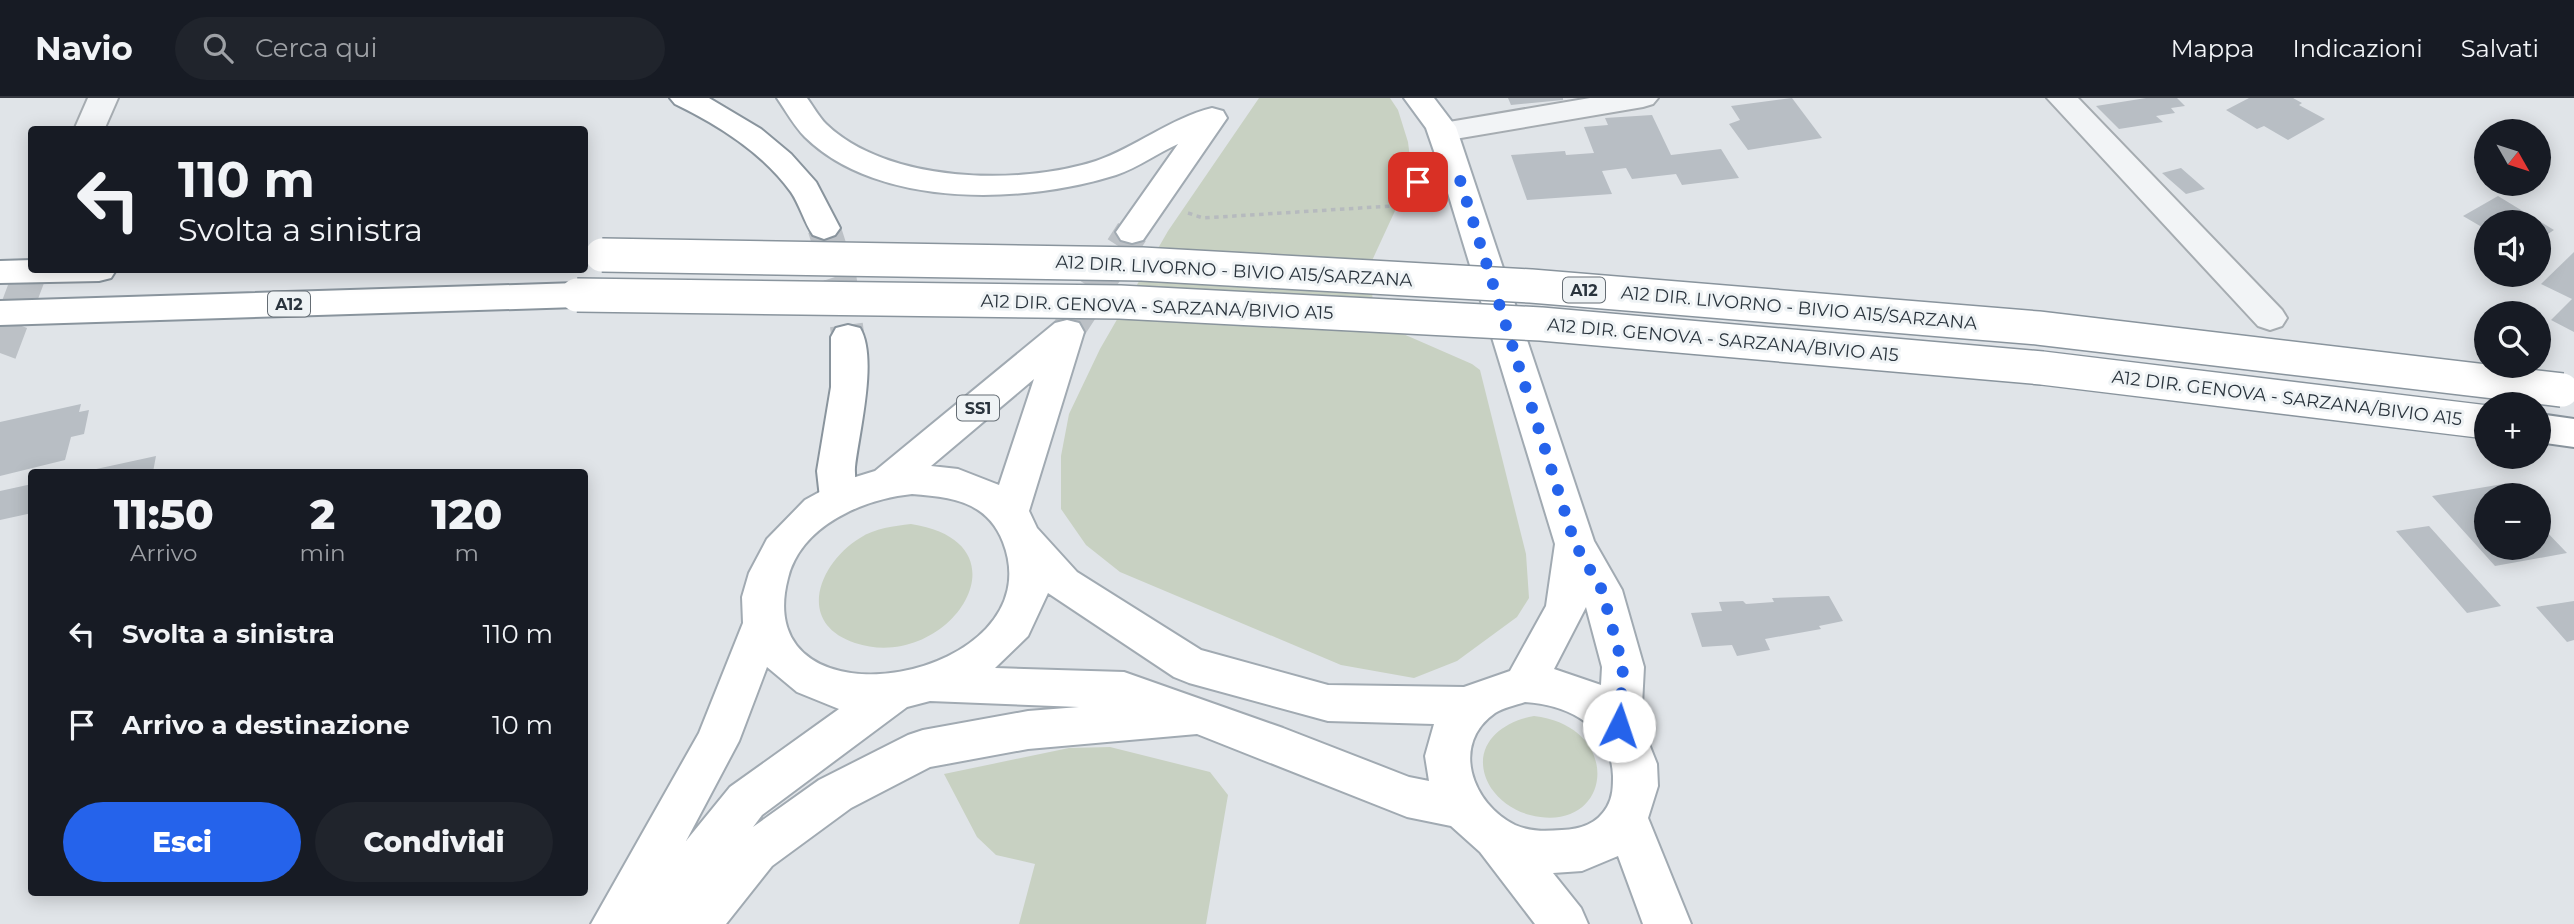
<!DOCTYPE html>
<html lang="it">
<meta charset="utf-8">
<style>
body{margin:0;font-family:Montserrat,sans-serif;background:#20242c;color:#f1f3f6;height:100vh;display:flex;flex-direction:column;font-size:26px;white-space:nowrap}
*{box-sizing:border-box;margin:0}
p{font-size:23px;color:#9ea1a6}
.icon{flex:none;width:38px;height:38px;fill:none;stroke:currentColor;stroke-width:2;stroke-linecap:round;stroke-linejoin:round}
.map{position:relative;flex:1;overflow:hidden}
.side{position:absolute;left:28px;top:371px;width:560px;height:427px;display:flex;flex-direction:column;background:#171b24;border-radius:7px;box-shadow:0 4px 18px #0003}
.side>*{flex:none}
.banner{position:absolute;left:28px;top:28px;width:560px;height:147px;border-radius:7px;box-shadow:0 4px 18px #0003;background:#171b24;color:#f1f3f6;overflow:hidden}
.needle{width:46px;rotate:129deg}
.buttons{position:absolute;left:2474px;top:21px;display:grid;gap:14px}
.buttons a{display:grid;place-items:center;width:77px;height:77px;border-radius:50%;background:#171b24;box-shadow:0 4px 18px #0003;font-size:35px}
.pin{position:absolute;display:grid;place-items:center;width:60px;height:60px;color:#fff;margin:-30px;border-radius:14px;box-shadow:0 4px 10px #0006}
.me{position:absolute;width:77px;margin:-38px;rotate:4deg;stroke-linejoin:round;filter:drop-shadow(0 0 5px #0008)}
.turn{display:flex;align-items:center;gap:24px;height:147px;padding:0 35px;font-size:32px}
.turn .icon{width:91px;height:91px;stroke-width:2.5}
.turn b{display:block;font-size:49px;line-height:60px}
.eta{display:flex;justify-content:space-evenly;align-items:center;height:119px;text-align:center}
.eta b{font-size:42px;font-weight:800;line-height:49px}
.action{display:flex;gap:14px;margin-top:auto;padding:14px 35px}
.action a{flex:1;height:80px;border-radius:42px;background:#2563eb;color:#fff;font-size:28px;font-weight:800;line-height:80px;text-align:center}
.action a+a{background:#20242c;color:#f1f3f6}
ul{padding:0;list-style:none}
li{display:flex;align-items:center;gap:21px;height:91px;padding:0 35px}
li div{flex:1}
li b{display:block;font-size:26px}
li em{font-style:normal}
header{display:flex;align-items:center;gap:42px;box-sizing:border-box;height:98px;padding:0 35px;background:#171b24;border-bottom:2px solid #363941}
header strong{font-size:33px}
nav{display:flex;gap:38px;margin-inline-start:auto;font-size:24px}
.search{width:490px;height:63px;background:#20242c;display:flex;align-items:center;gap:18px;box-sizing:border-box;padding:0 24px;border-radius:38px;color:#9ea1a6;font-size:26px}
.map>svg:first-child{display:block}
.green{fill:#c8d1c2}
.building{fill:#b8bec4}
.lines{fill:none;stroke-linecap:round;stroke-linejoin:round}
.minor-tunnel{stroke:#bcc1c6;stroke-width:33;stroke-dasharray:33 17;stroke-linecap:butt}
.major-tunnel{stroke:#bcc1c6;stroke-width:33;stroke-dasharray:33 17;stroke-linecap:butt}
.highway-tunnel{stroke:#bcc1c6;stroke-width:33;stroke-dasharray:33 17;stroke-linecap:butt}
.minor-casing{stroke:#a6acb1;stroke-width:4}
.major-casing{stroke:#a1aab2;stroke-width:4}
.highway-casing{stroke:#89949d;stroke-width:4}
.path{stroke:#b6babe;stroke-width:3.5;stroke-dasharray:4.5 4.5;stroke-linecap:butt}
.minor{fill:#f2f4f6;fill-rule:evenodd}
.major{fill:#fff;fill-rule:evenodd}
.highway{fill:#fff;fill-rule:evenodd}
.highway-bridge-casing{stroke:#89949d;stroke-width:36;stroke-linecap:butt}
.highway-bridge{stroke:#fff;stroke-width:33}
.route{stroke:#2563eb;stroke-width:12;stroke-dasharray:0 21.6}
.labels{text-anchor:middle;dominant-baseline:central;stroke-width:6;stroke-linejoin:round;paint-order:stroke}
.shield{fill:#eff3f5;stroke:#656d74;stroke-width:2}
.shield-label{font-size:16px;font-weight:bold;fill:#2a343d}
.street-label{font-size:18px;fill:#2a343d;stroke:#eff3f5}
</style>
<header>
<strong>Navio</strong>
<div class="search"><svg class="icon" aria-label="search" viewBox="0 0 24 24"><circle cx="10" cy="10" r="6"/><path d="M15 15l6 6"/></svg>Cerca qui</div>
<nav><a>Mappa</a><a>Indicazioni</a><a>Salvati</a></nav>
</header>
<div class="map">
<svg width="2574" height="826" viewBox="0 0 2574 826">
<rect width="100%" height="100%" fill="#e0e4e8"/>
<path class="green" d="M1259 0H1390L1398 12 1408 44 1412 76 1370 167 1373 206 1401 235 1472 266 1480 272 1526 456 1529 500 1517 519 1457 563 1414 580 1341 567 1120 474 1086 447 1061 411V358L1069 316 1100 251 1168 133Z
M911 426C1035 445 948 576 855 545 795 525 819 465 860 440 875 430 894 428 911 426Z
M1534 618C1626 629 1612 738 1530 717 1514 713 1500 703 1491 690 1468 652 1498 624 1534 618Z
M1110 649 1210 674 1228 697 1206 826H1019L1035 766 996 757 977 739 944 676 1069 650Z"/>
<path class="building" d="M1508 0H1563V2L1511 7Z
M1792 0 1822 40 1748 52 1729 26 1740 22 1731 8Z
M2146 0H2177L2185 8 2171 10 2175 15 2156 18 2163 24 2119 31 2096 8Z
M2249 0H2293L2302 5 2299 7 2325 21 2288 42 2264 28 2257 31 2226 12Z
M1652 17 1671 57 1721 51 1739 80 1682 87 1676 76 1632 81 1626 70 1602 73 1612 96 1527 102 1511 57 1565 53 1566 57 1594 55 1584 29 1608 27 1605 20Z
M2181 70 2205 91 2186 96 2162 75Z
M2498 98 2539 123 2554 132 2539 142V124H2487V132L2463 118Z
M2574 154V234L2551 222 2572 201 2541 186Z
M81 306 79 314 89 312 84 336 71 339 65 362 0 378V324Z
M156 358 153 374H88L87 373Z
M32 386V415L0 422V393Z
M2503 386 2513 397H2487V450H2539V426L2567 455 2495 468 2432 398Z
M2429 428 2501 508 2467 515 2396 433Z
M1829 498 1843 523 1819 528 1821 531 1765 541 1770 552 1737 558 1732 547 1702 549 1691 515 1722 513 1719 504 1743 503 1746 506 1774 504 1772 500Z
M2574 503V542L2567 544 2536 509Z"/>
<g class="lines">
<path class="minor-tunnel" d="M0 255 32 170"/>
<path class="major-tunnel" d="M1067 234 1132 134"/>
<path class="highway-tunnel" d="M824 130 840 180 848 239"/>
<defs>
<path id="minor" d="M88 0H118L104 32H74Z
M1590 0H1658L1653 6 1643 9 1443 43 1432 41 1428 34 1432 27 1443 25Z
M2047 0H2078L2282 212 2287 220 2282 228 2270 232 2258 228Z"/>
<path id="major" d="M777 0H807C813 8 819 19 826 26 887 85 1019 88 1096 63 1134 50 1171 20 1212 10L1223 13 1227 20 1143 142 1132 145 1121 142 1116 134 1178 46C1157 55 1138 70 1116 77 1025 106 878 111 805 39 794 28 786 13 777 0Z
M1404 0H1434L1456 29 1594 443 1622 492 1644 569 1641 626 1657 666 1658 688 1648 720 1691 826H1643L1618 758 1582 773 1553 775 1581 810 1588 826H1535L1480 754 1451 728 1407 719 1197 636 1028 651 930 669 851 710 772 768 726 826H591L699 635 743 525 742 499 749 475 767 441 805 402 836 385 875 373 1055 225 1067 222 1079 225 1084 234 1029 413 1037 430 1077 474 1201 552 1328 587 1464 589 1510 573 1546 508 1555 446 1444 82 1426 30ZM1034 281 999 387 958 371 931 368ZM912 396C951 399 987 403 1003 444 1057 583 746 639 788 480 801 427 864 401 912 396ZM1048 495 1174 579 1189 585 1328 623 1434 626 1425 658 1429 683 1409 679 1283 630 1124 574 995 570 1028 538ZM1586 509 1602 569 1601 587 1554 571ZM767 569 797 594 839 611 730 689 686 743 739 643ZM930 603 1079 609 1028 613 923 632 908 637 819 682 753 729 762 717 907 609ZM1525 604C1569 607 1611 628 1613 678 1613 688 1613 699 1607 709 1597 726 1581 731 1562 732 1546 733 1531 734 1515 727 1472 706 1450 646 1495 615 1503 610 1516 607 1525 604Z"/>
<path id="highway" d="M670 0H709L761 31 791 56 816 84 840 130 835 137 824 141 813 137C804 124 800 107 791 94 762 54 718 27 675 6Z
M32 162V172H116L111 180 99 183 0 185V163Z
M577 185 589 189 594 197 589 205 577 209 0 227V203Z
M848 227 860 230C878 260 859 334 855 369 854 385 860 396 853 410L839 415 825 410 820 400 817 373 831 289V239L836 230Z
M2539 316 2574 321V349L2539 344Z"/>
</defs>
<use href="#minor" class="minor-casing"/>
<use href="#major" class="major-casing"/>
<use href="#highway" class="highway-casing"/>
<path class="path" d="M1188 115 1203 120 1423 106"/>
<use href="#minor" class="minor"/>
<use href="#major" class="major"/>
<use href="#highway" class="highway"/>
<defs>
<path id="highway-bridge" d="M602 157 1142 166 1531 188 2038 230 2562 292
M577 197 1120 204 1541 226 2042 270 2487 324"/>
</defs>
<use href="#highway-bridge" class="highway-bridge-casing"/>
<use href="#highway-bridge" class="highway-bridge"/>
</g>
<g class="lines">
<path class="route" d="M1418 84 1460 82 1575 446 1602 492 1623 569 1619 628"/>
</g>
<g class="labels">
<g class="shield">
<rect x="1563" y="179.5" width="42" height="25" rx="5"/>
<rect x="268" y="193.5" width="42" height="25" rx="5"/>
<rect x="957" y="297.5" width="42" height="25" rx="5"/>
</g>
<g class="shield-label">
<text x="1584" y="192">A12</text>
<text x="289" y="206">A12</text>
<text x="978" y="310">SS1</text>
</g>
<g class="street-label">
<text transform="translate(1234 173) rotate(3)">A12 DIR. LIVORNO - BIVIO A15/SARZANA</text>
<text transform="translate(1157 209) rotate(2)">A12 DIR. GENOVA - SARZANA/BIVIO A15</text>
<text transform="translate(1799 210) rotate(5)">A12 DIR. LIVORNO - BIVIO A15/SARZANA</text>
<text transform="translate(1723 242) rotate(5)">A12 DIR. GENOVA - SARZANA/BIVIO A15</text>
<text transform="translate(2287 300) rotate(7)">A12 DIR. GENOVA - SARZANA/BIVIO A15</text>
</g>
</g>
</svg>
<div class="buttons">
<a><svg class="needle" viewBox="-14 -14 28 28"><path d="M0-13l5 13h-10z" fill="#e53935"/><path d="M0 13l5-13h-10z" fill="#9ea1a6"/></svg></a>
<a><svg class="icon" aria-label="sound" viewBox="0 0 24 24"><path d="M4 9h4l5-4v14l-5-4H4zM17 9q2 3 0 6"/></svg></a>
<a><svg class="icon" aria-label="search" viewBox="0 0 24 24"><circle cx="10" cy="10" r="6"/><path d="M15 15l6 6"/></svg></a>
<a>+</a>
<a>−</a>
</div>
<div class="pin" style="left:1418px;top:84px;background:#d93025"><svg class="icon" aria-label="arrive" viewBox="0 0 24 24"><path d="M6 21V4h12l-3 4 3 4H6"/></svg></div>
<svg class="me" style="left:1619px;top:628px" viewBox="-20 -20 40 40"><circle r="19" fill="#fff"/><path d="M0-13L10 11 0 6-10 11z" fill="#2563eb"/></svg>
<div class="banner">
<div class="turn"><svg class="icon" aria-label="left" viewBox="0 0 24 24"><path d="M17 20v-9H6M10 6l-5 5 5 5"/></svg><div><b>110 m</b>Svolta a sinistra</div></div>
</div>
<section class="side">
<div class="eta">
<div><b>11:50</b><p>Arrivo</p></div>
<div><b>2</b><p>min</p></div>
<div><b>120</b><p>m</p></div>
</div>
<ul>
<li><svg class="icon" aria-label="left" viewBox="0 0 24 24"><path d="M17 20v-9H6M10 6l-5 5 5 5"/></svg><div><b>Svolta a sinistra</b></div><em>110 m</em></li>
<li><svg class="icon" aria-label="arrive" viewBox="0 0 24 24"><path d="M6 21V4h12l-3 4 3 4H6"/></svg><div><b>Arrivo a destinazione</b></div><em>10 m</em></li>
</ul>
<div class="action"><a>Esci</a><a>Condividi</a></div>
</section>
</div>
